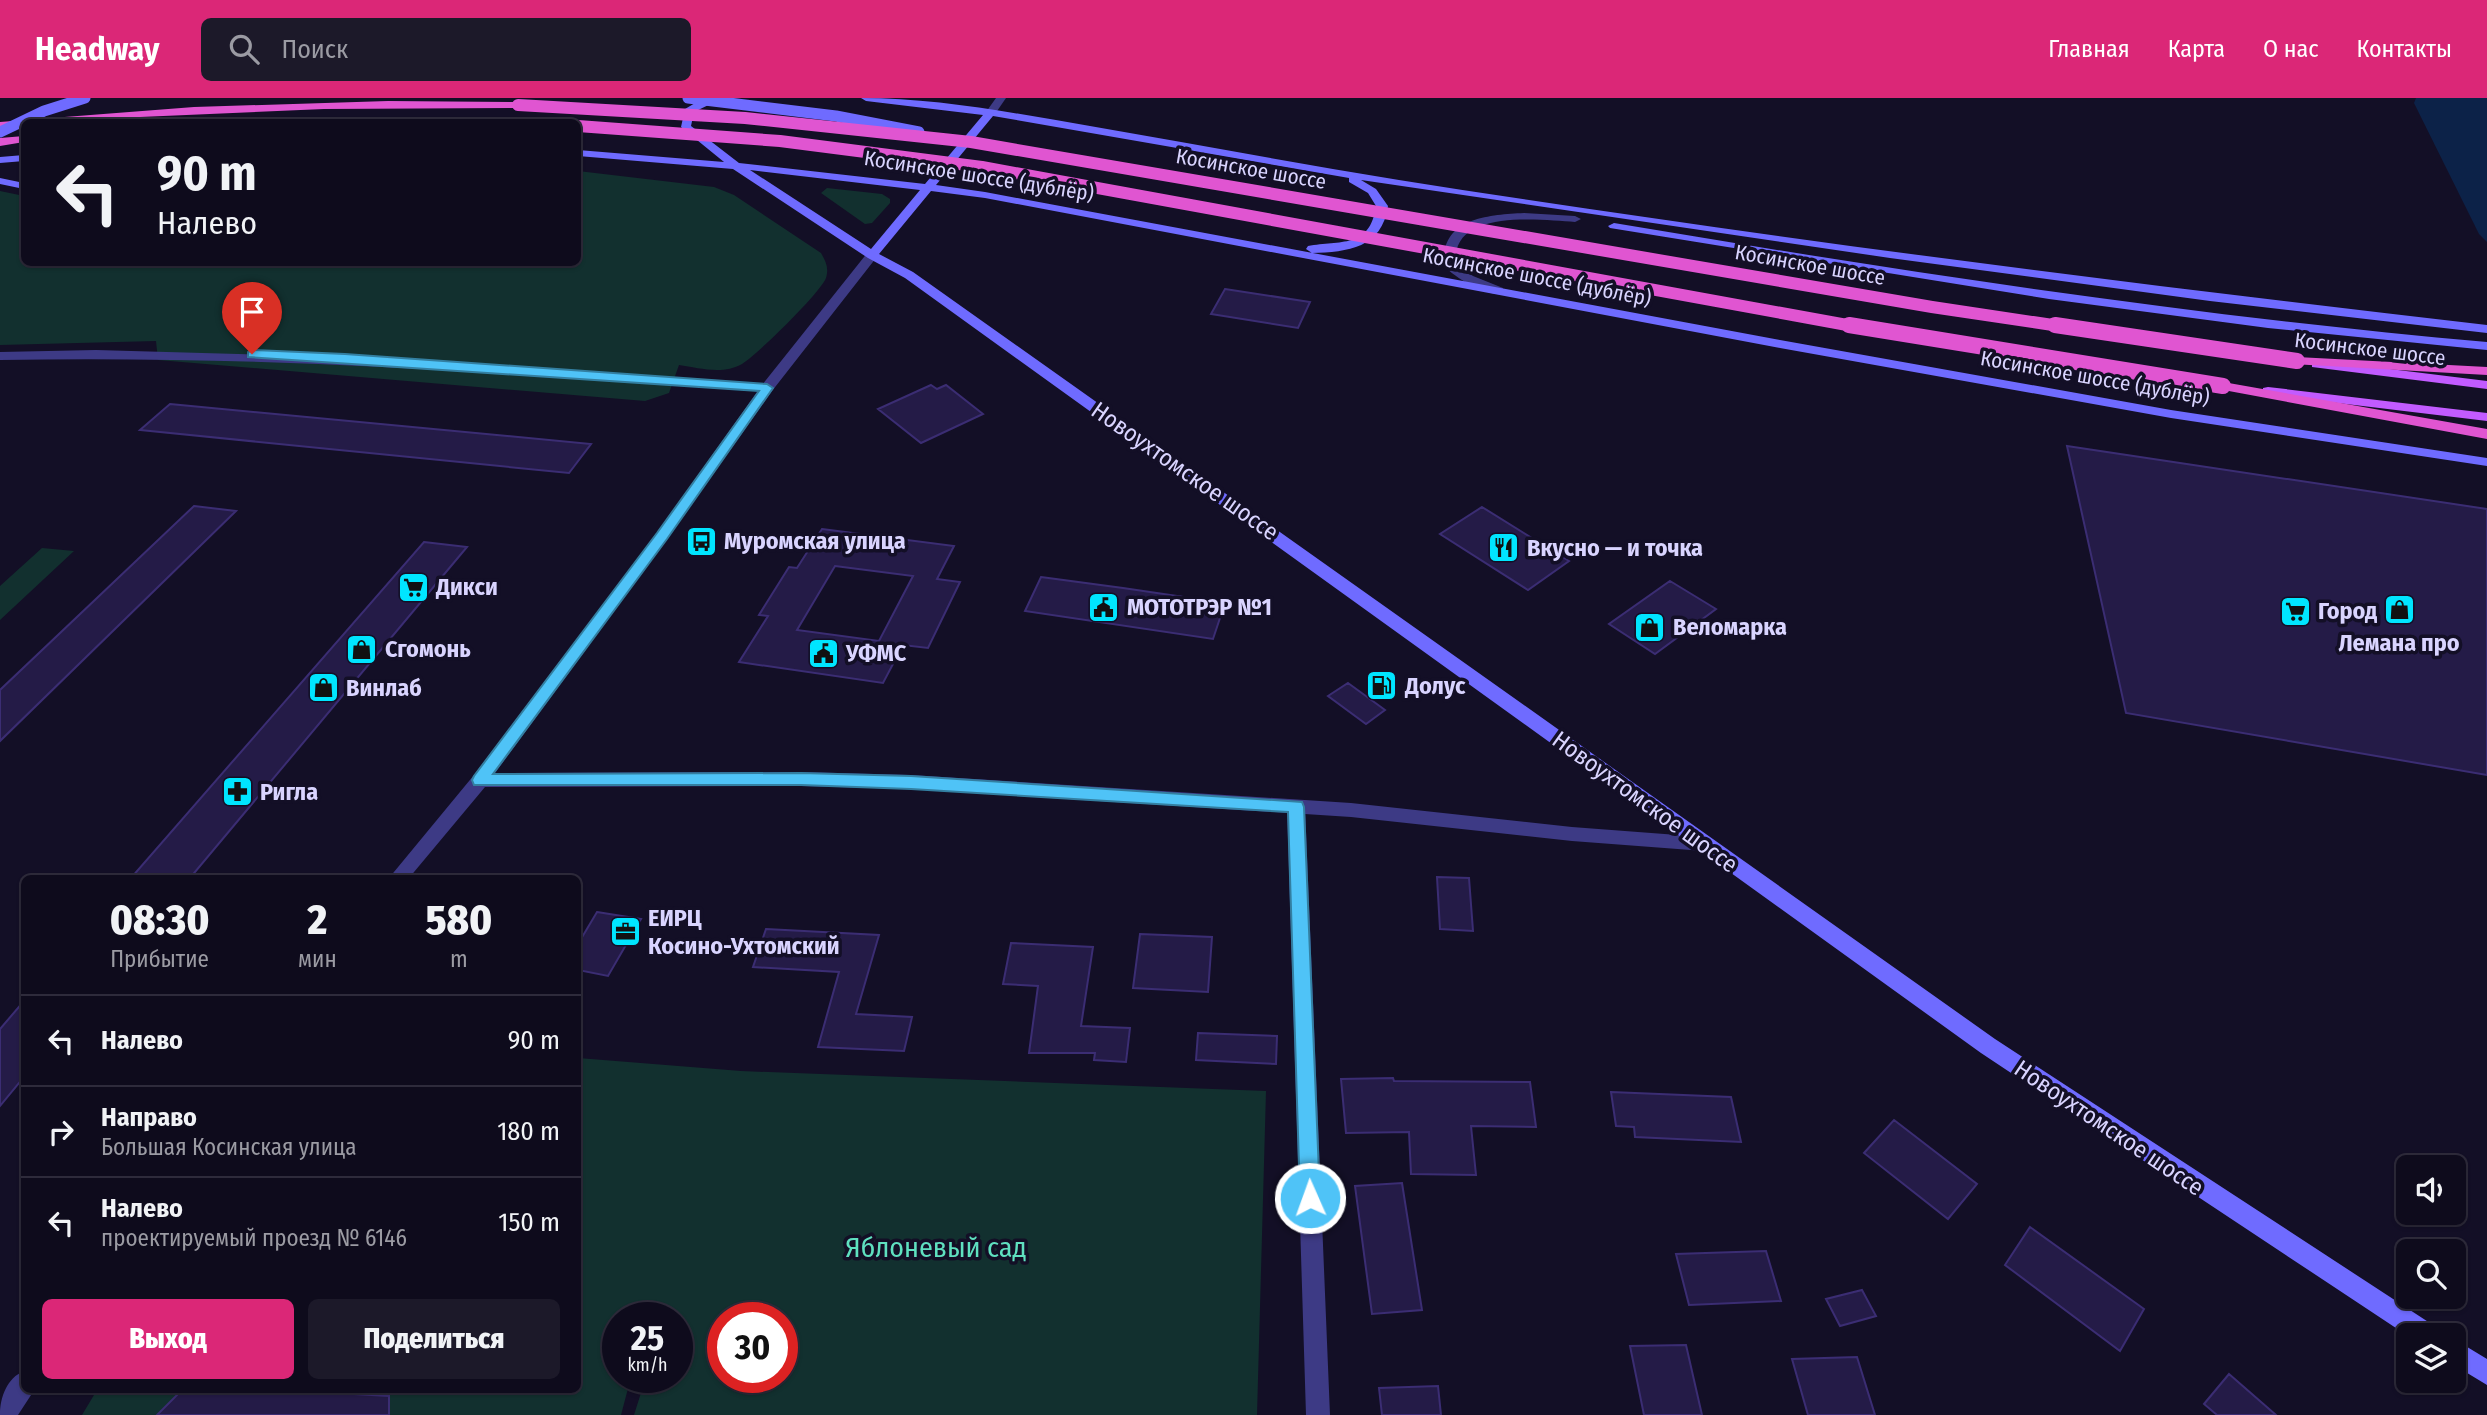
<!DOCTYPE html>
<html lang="ru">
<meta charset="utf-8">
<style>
body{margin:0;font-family:"Fira Sans Condensed",sans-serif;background:#1c1929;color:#f1f3f6;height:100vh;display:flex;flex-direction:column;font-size:26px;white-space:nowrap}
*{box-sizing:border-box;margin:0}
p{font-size:23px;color:#9b9ba3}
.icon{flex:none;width:38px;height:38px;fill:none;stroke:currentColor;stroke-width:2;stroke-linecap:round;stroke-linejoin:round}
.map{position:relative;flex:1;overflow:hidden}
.side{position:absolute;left:21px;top:777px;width:560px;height:518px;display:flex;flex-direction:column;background:#0e0b1c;border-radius:10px;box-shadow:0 2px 5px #0004,0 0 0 2px #2e2b3b}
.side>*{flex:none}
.hud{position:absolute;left:21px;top:21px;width:560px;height:147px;border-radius:10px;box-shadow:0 2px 5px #0004,0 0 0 2px #2e2b3b;background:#0e0b1c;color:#f1f3f6;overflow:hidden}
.buttons{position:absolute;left:2396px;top:1057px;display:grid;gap:14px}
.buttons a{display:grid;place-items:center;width:70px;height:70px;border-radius:10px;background:#0e0b1c;box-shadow:0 2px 5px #0004,0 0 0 2px #2e2b3b;font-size:35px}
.speed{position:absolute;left:602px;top:1204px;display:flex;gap:14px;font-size:35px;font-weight:700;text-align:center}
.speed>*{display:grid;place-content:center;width:91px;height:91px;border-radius:50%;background:#0e0b1c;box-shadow:0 2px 5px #0004,0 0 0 2px #2e2b3b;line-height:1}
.speed small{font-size:18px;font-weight:400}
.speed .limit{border:10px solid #d22;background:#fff;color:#111}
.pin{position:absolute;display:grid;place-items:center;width:60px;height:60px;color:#fff;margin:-72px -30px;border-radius:50% 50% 50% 0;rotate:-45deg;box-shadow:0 0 7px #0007}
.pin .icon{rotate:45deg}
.me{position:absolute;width:77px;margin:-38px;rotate:358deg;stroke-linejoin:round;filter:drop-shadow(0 0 5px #0008)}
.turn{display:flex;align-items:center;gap:24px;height:147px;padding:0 21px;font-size:32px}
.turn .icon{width:91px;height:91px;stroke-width:2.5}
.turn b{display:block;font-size:49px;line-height:60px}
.eta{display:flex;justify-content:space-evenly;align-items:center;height:119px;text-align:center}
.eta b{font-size:42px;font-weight:800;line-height:49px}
.action{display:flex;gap:14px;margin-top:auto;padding:14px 21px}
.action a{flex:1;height:80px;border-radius:10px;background:#db2777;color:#fff;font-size:28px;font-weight:800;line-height:80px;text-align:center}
.action a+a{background:#1c1929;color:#f1f3f6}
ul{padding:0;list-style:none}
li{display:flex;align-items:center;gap:21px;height:91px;padding:0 21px;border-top:2px solid #2e2b3b}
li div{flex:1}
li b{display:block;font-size:26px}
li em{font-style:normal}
header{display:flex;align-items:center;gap:42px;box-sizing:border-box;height:98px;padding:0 35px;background:#db2777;color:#fff}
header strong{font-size:33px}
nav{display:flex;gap:38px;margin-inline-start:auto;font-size:24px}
.search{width:490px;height:63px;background:#1c1929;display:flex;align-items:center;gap:18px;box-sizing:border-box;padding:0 24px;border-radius:10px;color:#9b9ba3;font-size:26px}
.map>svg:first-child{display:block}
.green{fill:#12302f;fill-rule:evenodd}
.water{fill:#0c2248}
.building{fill:#241b47;stroke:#3b2d73;stroke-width:2;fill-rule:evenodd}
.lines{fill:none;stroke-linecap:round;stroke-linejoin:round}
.minor{fill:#3d3a85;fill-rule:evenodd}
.tertiary{fill:#3d3a85;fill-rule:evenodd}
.secondary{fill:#6f6bff;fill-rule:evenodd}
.primary{fill:#c25bff;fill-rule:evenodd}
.trunk{fill:#e055d1;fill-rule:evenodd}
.secondary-bridge{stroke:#6f6bff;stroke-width:11}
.trunk-bridge-far1{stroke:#e055d1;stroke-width:12}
.trunk-bridge{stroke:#e055d1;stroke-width:16}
.route{fill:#4fc3f7;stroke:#337fa1;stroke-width:2}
.labels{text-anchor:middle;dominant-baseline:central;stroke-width:7;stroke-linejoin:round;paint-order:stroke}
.far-street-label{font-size:21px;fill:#d9d4ff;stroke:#130f26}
.street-label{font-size:24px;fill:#d9d4ff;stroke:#130f26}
.poi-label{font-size:24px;font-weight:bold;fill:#d9d4ff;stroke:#130f26;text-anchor:start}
.near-park-label{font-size:28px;fill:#5fe0c0;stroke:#130f26}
</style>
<header>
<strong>Headway</strong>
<div class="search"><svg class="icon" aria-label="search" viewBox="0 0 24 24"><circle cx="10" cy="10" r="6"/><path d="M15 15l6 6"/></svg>Поиск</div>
<nav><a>Главная</a><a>Карта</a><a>О нас</a><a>Контакты</a></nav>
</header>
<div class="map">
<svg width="2487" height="1317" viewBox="0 0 2487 1317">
<rect width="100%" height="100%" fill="#130f26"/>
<path class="green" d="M578 73 714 89 734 97 821 155C826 164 829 170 826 180 821 194 757 257 742 266 723 277 699 270 679 267L669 295 645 303 158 262 156 243 0 247V93L24 98V164H578Z
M827 90 882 96 890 101V105L872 125 865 126 821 95Z
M42 450 74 453 0 522V488Z
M578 960 741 973 1266 993 1257 1317H634L646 1279H677V1220H664L650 1211 647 1220H618V1279H631L621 1317H82L97 1292H578ZM723 1220H782V1279H723Z"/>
<path class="water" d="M2416 0H2487V144L2479 136 2414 5Z"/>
<path class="building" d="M1225 191 1310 204 1298 230 1211 216Z
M931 287 937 291 946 287 983 316 921 345 878 311Z
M170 306 591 346 569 375 140 332Z
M2067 348 2487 411V677L2126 615Z
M194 408 236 413 0 643V592Z
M1482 409 1569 463 1528 492 1440 436Z
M822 431 954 448 937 481 960 484 928 550 903 547 883 585 739 564 768 518 759 517 789 469 797 470ZM835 468 913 478 879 543 797 532Z
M424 444 467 449 190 780H131Z
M1041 479 1123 490 1225 505 1213 541 1025 513Z
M1670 483 1716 511 1655 556 1609 526Z
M1348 585 1385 612 1366 626 1328 598Z
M1437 779 1469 780 1473 833 1440 831Z
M597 814 641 821 608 878 578 872V846Z
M766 831 879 837 856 916 912 919 904 953 818 949 839 874 753 869Z
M1140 836 1212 839 1208 894 1133 890Z
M1011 845 1093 849 1081 928 1130 930 1126 964 1094 962 1095 955H1029L1038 888 1003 886Z
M24 903V979L0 1008V931Z
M1198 935 1277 938 1276 966 1196 962Z
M1393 980 1394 983 1530 984 1536 1029 1471 1028 1476 1077 1411 1076 1409 1034 1346 1035 1341 981Z
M1611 994 1731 999 1741 1044 1635 1039 1634 1029 1616 1028Z
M1894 1022 1977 1086 1948 1121 1864 1055Z
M1402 1085 1422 1212 1372 1216 1355 1088Z
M2030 1129 2144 1211 2120 1253 2005 1167Z
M1766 1153 1781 1203 1689 1207 1676 1156Z
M1862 1192 1876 1218 1840 1228 1826 1201Z
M1686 1247 1702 1317H1644L1630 1248Z
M1857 1259 1875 1317H1808L1792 1261Z
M2229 1276 2276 1317H2217L2204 1306Z
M1438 1288 1441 1317H1382L1379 1290Z
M182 1292H281L389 1298V1317H157Z"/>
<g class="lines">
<path class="minor" d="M1524 115 1575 118 1581 121 1575 124C1539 122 1449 110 1456 167L1473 178 1503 190V196C1485 198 1457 181 1444 168 1440 120 1487 117 1524 115Z
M96 252 384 260 767 286 774 290 767 294C511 275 257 257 0 262V254Z
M1296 702 1302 704 1305 709 1330 1317H1306L1287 709 1290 704Z"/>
<path class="tertiary" d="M996 0H1006L995 16H987L986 14Z
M872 153 876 154V160L772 293 667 441 495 675 801 674 911 677 1351 705 1572 729 1704 739 1711 741 1713 746 1711 751 1704 753 1572 743 1351 719 911 691 801 688 485 689 409 780H389L474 677 657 435 762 287 868 154Z
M24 1273V1292H34L33 1294 18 1317H0C0 1299 7 1280 24 1273Z"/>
<path class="secondary" d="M723 0 694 14 691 28 739 65 925 86 983 17 866 3 861 0C938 0 1014 15 1090 28 1193 46 1295 65 1399 82 1760 139 2124 185 2487 227V235L2210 203 1890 160 1361 82 1376 91 1388 108C1382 150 1348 154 1312 155L1306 151 1308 148C1340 142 1370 151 1376 108L1368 95 1349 84V80L993 18 936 87 985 94 1780 242 2171 312 2487 360V368L2171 320 1780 250 985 100 931 93 879 156 913 174 1995 941 2436 1229 2440 1237 2408 1238 1981 955 905 180 868 160 733 71 578 58V52L724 64 681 29 685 11 702 1ZM750 72 920 92 871 151Z
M24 57V63L0 65V59Z
M0 80 24 85V91L0 86Z
M1614 125C1904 174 2194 218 2487 244V252L2268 230 2049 201 1610 130 1608 128Z
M2454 1241 2487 1261V1287L2454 1267Z"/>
<path class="primary" d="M2317 262 2487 283V291L2312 269V263Z
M2268 289 2487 315V323L2263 296V290Z"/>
<path class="trunk" d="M388 3 518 4 524 7 518 10 324 11 24 24V28L0 30V24L194 9Z
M388 21H423L429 24H382Z
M24 38V44L0 48V40Z
M2297 259 2487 269V277L2292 266 2290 263 2292 260Z
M2223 284 2487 331V341L2218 291 2216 288Z"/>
<path class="secondary-bridge" d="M688 0 836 18 919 34
M0 34 44 13 85 0"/>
<path class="trunk-bridge-far1" d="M518 7 745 20 971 44 1932 209 2066 229
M578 28 780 43 982 69 1858 229"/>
<path class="trunk-bridge" d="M1849 227 2223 288
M2055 227 2297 263"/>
</g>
<path class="route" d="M252 252 345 256 767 286 773 290 667 441 493 676 801 675 911 678 1302 704 1304 709 1320 1100 1317 1107 1310 1110 1303 1107 1300 1100 1288 714 911 691 801 687H474L472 682 474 678 657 435 759 293 248 259V254Z"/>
<defs>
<symbol id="bus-square" viewBox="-11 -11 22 22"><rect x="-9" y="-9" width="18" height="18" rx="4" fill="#00e5ff" stroke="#130f26"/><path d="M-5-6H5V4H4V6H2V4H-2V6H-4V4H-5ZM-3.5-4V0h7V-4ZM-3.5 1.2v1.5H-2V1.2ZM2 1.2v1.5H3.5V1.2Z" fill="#111"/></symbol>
<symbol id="restaurant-square" viewBox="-11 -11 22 22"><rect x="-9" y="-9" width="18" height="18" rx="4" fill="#00e5ff" stroke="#130f26"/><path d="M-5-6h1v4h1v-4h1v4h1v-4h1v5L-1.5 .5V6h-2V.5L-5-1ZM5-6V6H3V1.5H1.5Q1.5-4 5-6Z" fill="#111"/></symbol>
<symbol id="supermarket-square" viewBox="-11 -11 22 22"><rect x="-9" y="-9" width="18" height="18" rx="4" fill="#00e5ff" stroke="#130f26"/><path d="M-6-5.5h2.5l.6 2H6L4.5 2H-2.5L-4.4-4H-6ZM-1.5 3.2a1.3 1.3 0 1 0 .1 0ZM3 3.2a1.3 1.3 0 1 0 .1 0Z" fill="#111"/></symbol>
<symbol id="civic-square" viewBox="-11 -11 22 22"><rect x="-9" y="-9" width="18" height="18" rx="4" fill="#00e5ff" stroke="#130f26"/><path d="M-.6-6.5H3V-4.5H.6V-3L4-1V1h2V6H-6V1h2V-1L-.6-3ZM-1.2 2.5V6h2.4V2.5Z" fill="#111"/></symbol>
<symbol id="shop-square" viewBox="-11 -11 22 22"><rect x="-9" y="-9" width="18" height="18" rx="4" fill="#00e5ff" stroke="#130f26"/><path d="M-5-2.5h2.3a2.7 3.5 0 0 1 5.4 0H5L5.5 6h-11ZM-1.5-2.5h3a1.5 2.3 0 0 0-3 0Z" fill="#111"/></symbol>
<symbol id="fuel-square" viewBox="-11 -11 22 22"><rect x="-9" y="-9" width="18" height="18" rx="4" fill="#00e5ff" stroke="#130f26"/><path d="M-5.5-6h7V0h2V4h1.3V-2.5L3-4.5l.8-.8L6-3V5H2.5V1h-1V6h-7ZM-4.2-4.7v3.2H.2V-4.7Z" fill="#111"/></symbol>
<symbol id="pharmacy-square" viewBox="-11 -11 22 22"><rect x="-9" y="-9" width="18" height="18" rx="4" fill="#00e5ff" stroke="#130f26"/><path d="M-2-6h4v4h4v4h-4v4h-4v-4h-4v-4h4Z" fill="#111"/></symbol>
<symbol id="office-square" viewBox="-11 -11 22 22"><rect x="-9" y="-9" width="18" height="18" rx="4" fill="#00e5ff" stroke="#130f26"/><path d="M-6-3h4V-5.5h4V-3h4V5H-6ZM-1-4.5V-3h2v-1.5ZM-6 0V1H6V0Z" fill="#111"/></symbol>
</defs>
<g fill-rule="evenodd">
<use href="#bus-square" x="684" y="426" width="35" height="35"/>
<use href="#restaurant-square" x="1486" y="432" width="35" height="35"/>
<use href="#supermarket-square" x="396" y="472" width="35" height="35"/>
<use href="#civic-square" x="1086" y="492" width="35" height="35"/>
<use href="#shop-square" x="2382" y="494" width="35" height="35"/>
<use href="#supermarket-square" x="2278" y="496" width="35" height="35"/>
<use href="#shop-square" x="1632" y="512" width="35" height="35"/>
<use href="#shop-square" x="344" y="534" width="35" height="35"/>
<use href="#civic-square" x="806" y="538" width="35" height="35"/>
<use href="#fuel-square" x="1364" y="570" width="35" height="35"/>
<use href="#shop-square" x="306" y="572" width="35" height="35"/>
<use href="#pharmacy-square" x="220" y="676" width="35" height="35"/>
<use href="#office-square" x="608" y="816" width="35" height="35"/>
</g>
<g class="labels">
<g class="far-street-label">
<text transform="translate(1251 71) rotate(10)">Косинское шоссе</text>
<text transform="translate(979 78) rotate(9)">Косинское шоссе (дублёр)</text>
<text transform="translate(1810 167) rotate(10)">Косинское шоссе</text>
<text transform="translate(1537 179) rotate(11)">Косинское шоссе (дублёр)</text>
<text transform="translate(2370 251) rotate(7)">Косинское шоссе</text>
<text transform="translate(2095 280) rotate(10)">Косинское шоссе (дублёр)</text>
</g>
<g class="street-label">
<text transform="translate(1185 373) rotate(35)">Новоухтомское шоссе</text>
<text transform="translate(1645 704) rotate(36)">Новоухтомское шоссе</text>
<text transform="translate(2109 1030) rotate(34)">Новоухтомское шоссе</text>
</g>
<g class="poi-label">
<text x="724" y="443">Муромская улица</text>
<text x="1527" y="450">Вкусно — и точка</text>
<text x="436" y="489">Дикси</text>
<text x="1127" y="509">МОТОТРЭР №1</text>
<text x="2318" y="513">Город</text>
<text x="1673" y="529">Веломарка</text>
<text x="2399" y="545" text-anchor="middle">Лемана про</text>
<text x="385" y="551">Сгомонь</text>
<text x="846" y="555">УФМС</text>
<text x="1405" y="588">Долус</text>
<text x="346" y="590">Винлаб</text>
<text x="260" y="694">Ригла</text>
<text x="648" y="820">ЕИРЦ<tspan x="648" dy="28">Косино-Ухтомский</tspan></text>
</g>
<g class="near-park-label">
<text x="936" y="1149">Яблоневый сад</text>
</g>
</g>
</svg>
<div class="buttons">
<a><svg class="icon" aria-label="sound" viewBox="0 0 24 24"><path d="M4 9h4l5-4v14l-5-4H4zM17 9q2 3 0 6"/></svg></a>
<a><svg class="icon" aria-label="search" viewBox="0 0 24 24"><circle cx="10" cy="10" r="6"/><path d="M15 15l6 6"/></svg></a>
<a><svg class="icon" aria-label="layers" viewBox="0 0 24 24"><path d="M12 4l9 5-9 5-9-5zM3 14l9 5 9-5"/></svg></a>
</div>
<div class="speed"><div>25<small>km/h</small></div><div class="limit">30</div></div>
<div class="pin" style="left:252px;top:256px;background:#d93025"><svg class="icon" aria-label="arrive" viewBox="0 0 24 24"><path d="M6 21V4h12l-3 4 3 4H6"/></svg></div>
<svg class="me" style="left:1310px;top:1100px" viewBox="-20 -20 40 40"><circle r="17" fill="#4fc3f7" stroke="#fff" stroke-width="3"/><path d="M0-11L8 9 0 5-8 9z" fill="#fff"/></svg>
<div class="hud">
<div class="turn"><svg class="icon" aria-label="left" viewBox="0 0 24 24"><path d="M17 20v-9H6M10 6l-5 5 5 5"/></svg><div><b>90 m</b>Налево</div></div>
</div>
<section class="side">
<div class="eta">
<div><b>08:30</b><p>Прибытие</p></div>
<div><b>2</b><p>мин</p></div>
<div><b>580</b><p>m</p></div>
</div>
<ul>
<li><svg class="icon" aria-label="left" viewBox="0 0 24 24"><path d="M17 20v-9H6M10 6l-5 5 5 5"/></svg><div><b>Налево</b></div><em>90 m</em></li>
<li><svg class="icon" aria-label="right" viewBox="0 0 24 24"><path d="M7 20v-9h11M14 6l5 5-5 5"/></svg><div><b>Направо</b><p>Большая Косинская улица</p></div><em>180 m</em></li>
<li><svg class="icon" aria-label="left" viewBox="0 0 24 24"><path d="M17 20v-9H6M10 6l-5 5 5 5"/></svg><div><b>Налево</b><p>проектируемый проезд № 6146</p></div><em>150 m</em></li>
</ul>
<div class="action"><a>Выход</a><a>Поделиться</a></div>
</section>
</div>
